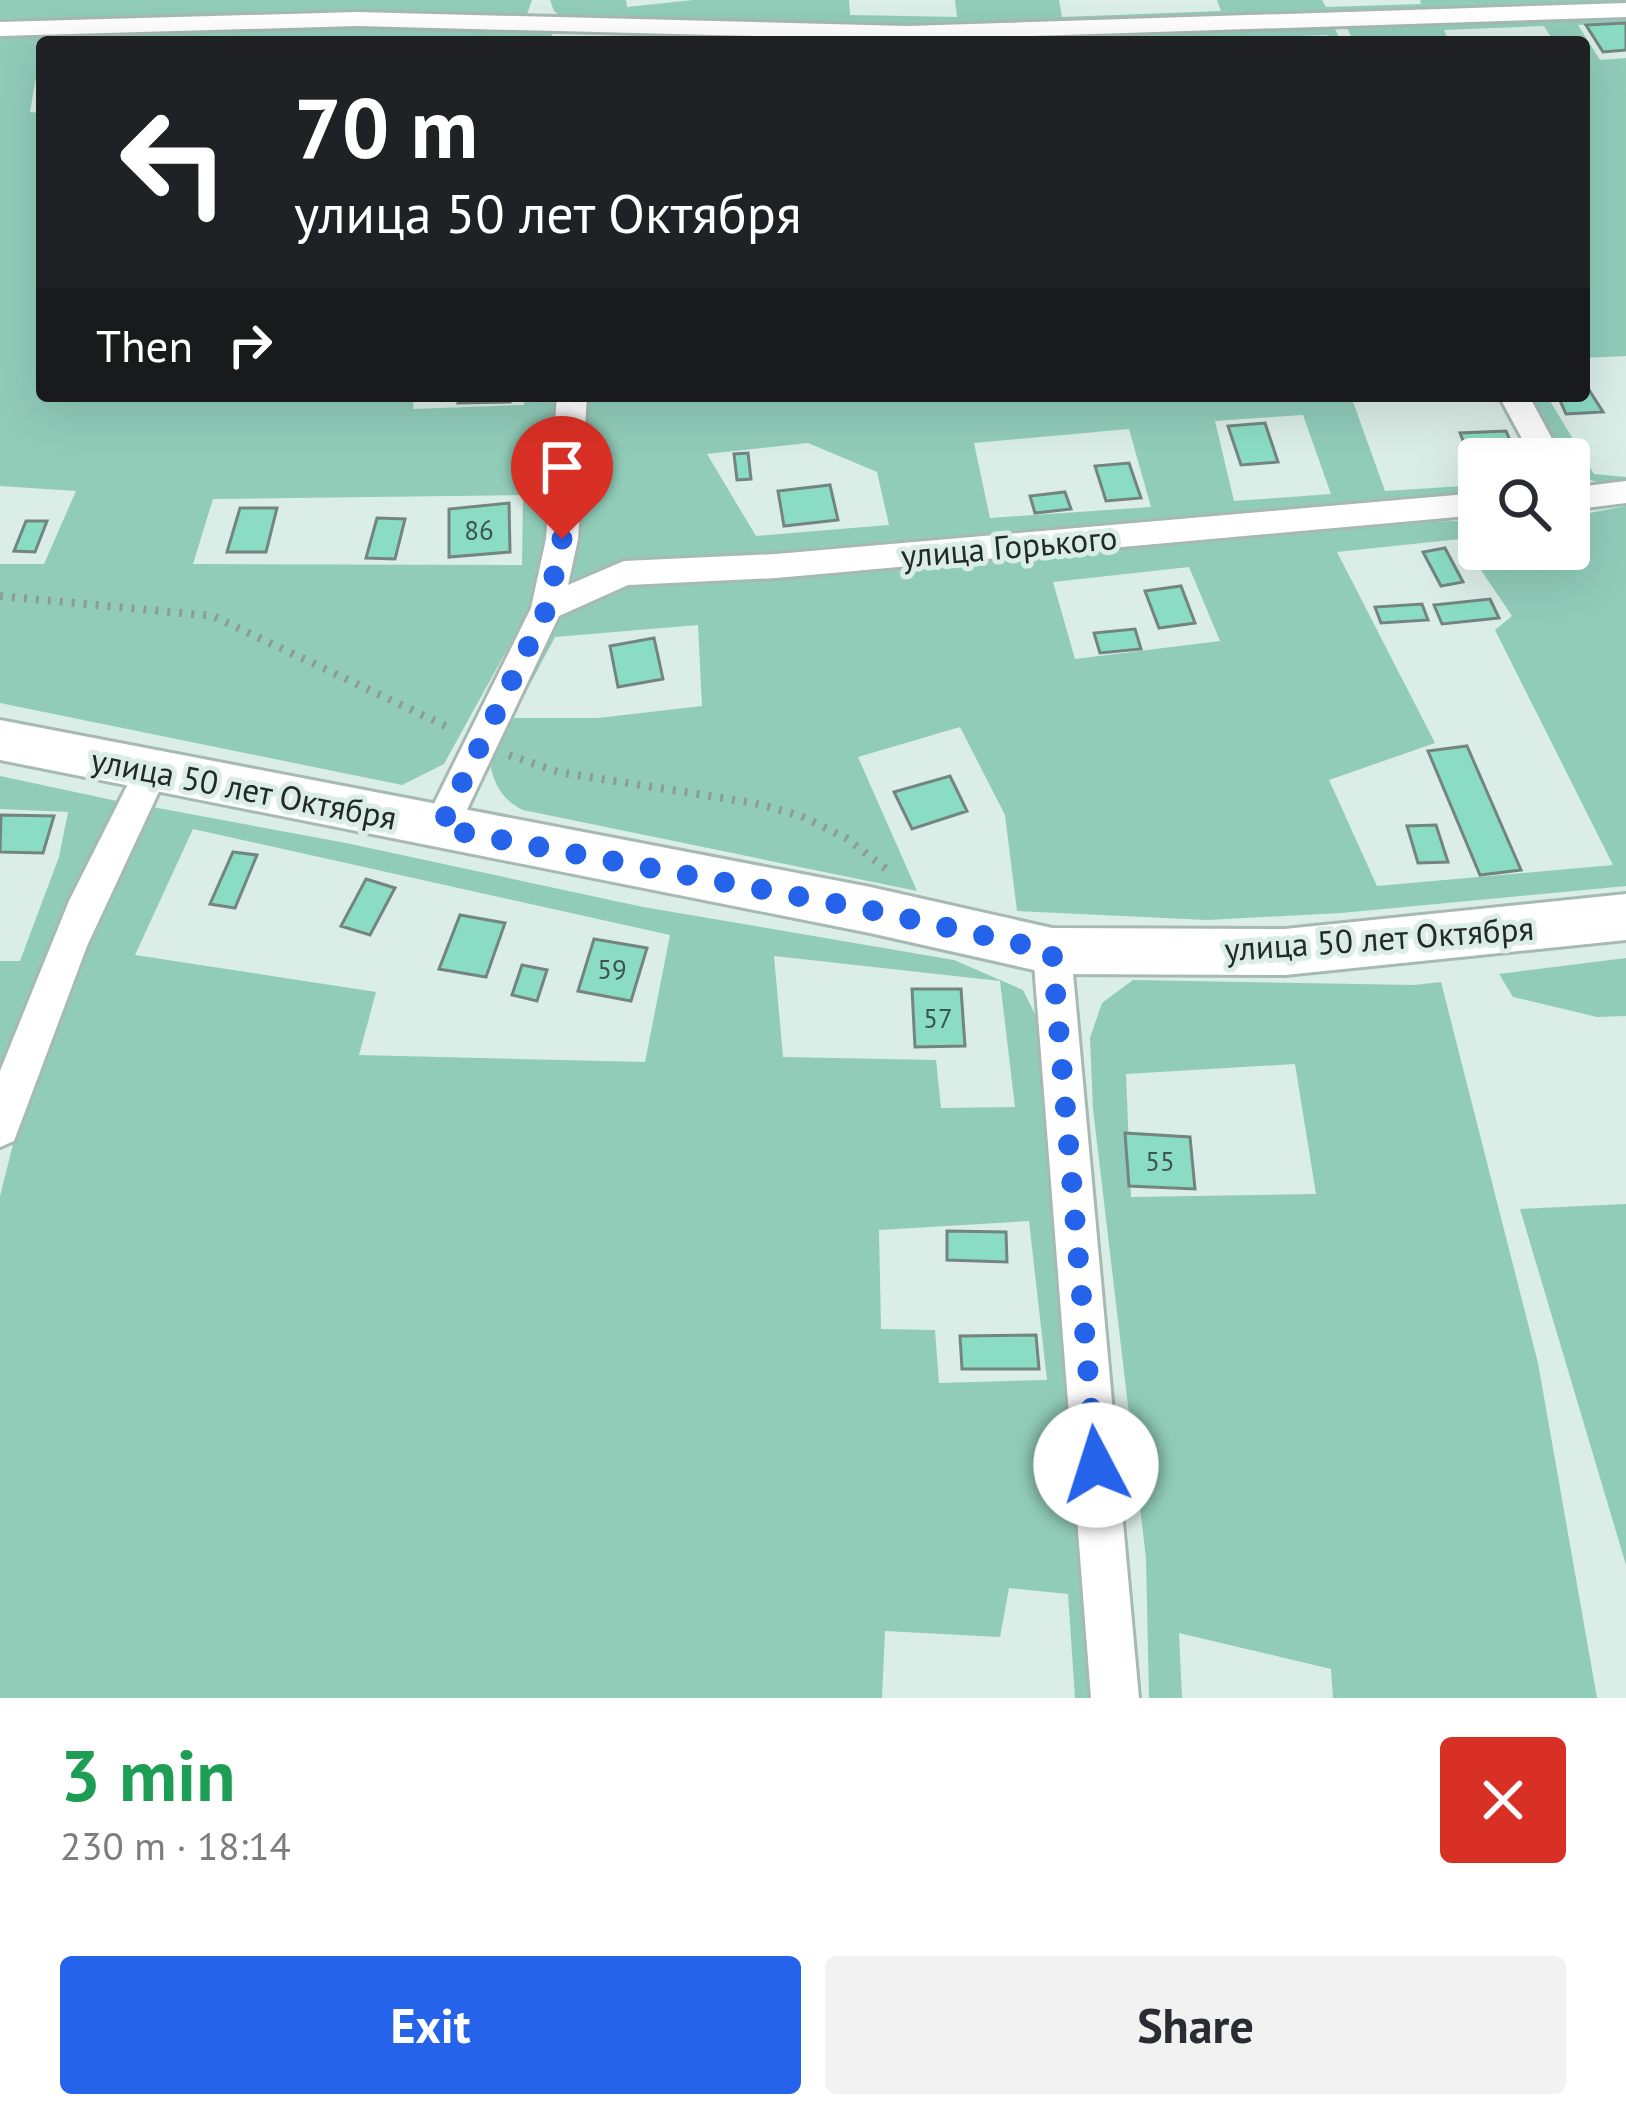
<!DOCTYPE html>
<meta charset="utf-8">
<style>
body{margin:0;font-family:"PT Sans",sans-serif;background:#f2f2f3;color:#2b2b33;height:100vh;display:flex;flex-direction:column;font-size:45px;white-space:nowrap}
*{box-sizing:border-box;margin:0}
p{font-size:39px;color:#7c7c81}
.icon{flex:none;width:66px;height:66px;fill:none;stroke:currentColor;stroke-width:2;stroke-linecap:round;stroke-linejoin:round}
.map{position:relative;height:1698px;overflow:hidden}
.drawer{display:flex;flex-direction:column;background:#fff;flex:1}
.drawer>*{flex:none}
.top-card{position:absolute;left:36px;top:36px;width:1554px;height:366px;border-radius:12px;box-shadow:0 12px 48px #0002;background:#202124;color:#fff;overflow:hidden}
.tools{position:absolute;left:1458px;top:438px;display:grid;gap:24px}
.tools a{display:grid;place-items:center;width:132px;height:132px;border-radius:12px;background:#fff;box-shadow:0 12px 48px #0002;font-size:60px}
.pin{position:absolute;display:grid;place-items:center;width:102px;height:102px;color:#fff;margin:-123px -51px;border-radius:50% 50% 50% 0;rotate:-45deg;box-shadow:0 0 12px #0007}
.pin .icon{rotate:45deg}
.me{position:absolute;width:132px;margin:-66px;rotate:355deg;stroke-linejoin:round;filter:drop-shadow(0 0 9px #0008)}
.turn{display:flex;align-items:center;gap:42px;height:252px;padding:0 60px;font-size:54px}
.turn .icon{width:156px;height:156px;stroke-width:2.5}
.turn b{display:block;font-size:84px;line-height:102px}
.then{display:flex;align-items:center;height:114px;padding:0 60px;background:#0003;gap:24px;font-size:45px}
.round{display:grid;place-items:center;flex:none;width:126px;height:126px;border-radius:12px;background:#f2f2f3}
.summary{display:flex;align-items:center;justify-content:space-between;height:204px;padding:0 60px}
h1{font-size:72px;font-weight:700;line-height:90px;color:#1e9e55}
.button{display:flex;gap:24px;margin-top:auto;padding:24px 60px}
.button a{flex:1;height:138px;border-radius:12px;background:#2563eb;color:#fff;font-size:48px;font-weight:700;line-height:138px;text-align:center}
.button a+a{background:#f2f2f3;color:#2b2b33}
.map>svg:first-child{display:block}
.green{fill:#91ccb9;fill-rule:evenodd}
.building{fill:#8addc3;stroke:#74857f;stroke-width:3}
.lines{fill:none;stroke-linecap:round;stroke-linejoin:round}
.street-casing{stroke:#a6b9b2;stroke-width:6}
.secondary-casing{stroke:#a6b9b2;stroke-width:6}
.path{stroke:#8e9c98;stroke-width:8;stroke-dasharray:3 9;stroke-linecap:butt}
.street{fill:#fff;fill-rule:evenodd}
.secondary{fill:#fff;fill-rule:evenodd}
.route{stroke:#2563eb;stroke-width:21;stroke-dasharray:0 37.8}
.labels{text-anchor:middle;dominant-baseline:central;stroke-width:10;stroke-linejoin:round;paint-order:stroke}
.number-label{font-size:27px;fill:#3c564e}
.street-label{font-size:33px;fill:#222927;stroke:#daede6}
</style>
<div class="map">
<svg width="1626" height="1698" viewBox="0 0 1626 1698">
<rect width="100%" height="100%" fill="#daede6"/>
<path class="green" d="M0 0H532L527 14 0 23Z
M550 0H626L627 7 693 0H849L850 15 957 17 955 0H1059L1062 17 1221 11 1217 0H1322L1326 7 1421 4 1420 0H1626V5L907 28 568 22 554 11Z
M1626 13V22L1578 25 1600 60 1626 58V356L1584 358V42H1554L1544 26 1444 30 1449 42H1354L1344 22Z
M1332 24 1342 42H1332L1328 35 1237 38V42H605L620 37H906Z
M412 25 538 28 551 32 554 42H42V65L38 66 30 112 42 113V396H414L413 409 524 405 525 399 554 396 547 558 531 606 444 764 402 785 0 703V564H44L76 491 0 486V33ZM523 495 522 565 193 564 213 499Z
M579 396H1351L1385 491 1479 485V500L609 568 570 583ZM1303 415 1331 494 1234 501 1215 421ZM1129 429 1151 507 990 518 974 443ZM808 443 877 472 889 525 756 536 707 454Z
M1522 396H1547L1594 474 1626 477V488L1585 479 1569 467V459H1559Z
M1626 506V886L1341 913 1207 920 1017 911 1005 815 960 727 858 757 917 891 523 810C501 799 494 784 489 760L557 610 632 579 1322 526 1479 520V549H1569V517ZM1460 539 1512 616 1495 630 1613 865 1377 886 1329 780 1435 743 1337 552ZM1189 567 1220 641 1075 659 1053 582ZM698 625 702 706 598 718H512L555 637Z
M0 776 117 801 0 1085V961H20L59 857 68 812 0 809Z
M147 806 346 843 643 907 954 960 1023 990 1044 1032 1102 1698H1075L1068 1594 1009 1588 1000 1637 885 1631 882 1698H0V1196L35 1057ZM193 829 670 935 645 1062 359 1055 376 992 135 955ZM774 956 1000 981 1015 1107 941 1108 936 1060 783 1057ZM1029 1221 1047 1380 939 1383 935 1330 881 1329 879 1230Z
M1626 958V1016L1597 1017 1513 997 1499 974Z
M1133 980 1414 985 1441 982 1538 1363 1597 1698H1333L1331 1669 1179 1633 1182 1698H1149L1146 1558 1093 1109 1090 1038 1102 1003ZM1295 1064 1316 1194 1131 1197 1126 1074Z
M1626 1204V1565L1520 1209Z"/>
<path class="building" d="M1626 23V50L1603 52 1586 25Z
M1584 382 1603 412 1566 414 1558 396H1584Z
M459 396H510V402L458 403Z
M1265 423 1278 462 1241 465 1228 426Z
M1506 431 1518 459H1479L1477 476 1460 433Z
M748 453 751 479 737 480 734 454Z
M1129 463 1141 498 1106 501 1095 466Z
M830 485 838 520 784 526 778 491Z
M1065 492 1071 509 1035 513 1030 496Z
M509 503 510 552 449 557V509Z
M240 508H277L266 552H227Z
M377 518 405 519 395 559 366 558Z
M26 521H47L35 552 14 551Z
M1445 548 1463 582 1441 586 1423 552Z
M1181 586 1195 623 1159 628 1145 591Z
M1490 599 1499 618 1442 624 1434 605Z
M1422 604 1428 620 1381 623 1375 607Z
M1135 629 1141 649 1100 653 1094 633Z
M654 638 663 679 618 687 610 646Z
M1467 746 1521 870 1480 875 1428 751Z
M950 776 967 811 912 829 894 792Z
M1 815 54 816 43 853 0 852Z
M1436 825 1448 862 1418 863 1407 826Z
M233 852 257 855 235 908 210 904Z
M366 879 395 888 370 935 341 926Z
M460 915 505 923 486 977 439 969Z
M594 939 647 948 631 1001 578 991Z
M522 965 547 970 537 1001 512 995Z
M912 989H961L965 1046 915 1047Z
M1125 1133 1190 1137 1195 1189 1129 1186Z
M947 1231 1006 1232 1007 1262 947 1260Z
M1036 1335 1039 1369H962L960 1336Z"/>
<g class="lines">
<defs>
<path id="street" d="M1626 3V17L907 40 357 26 0 36V22L357 12 907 26Z
M557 396H587L578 539 568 585 624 561 776 554 1479 493V515L776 578 628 585 559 616 453 839 440 843 427 839 422 828 531 608 546 539Z
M1499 396H1529L1563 459H1533Z
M1626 481V503L1569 510V488Z
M152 756 164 760 169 770 87 946 14 1141 0 1147V1071L69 901 140 760Z
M1052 934 1065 939 1071 951 1139 1698H1091L1033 951 1039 939Z"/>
<path id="secondary" d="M0 720 870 887 1052 928 1285 929 1626 894V940L1285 975 1052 974 870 933 0 760Z"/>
</defs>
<use href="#street" class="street-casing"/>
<use href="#secondary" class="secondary-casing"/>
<path class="path" d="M0 596 213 616 452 729
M509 755 558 772 754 803 801 816 846 838 889 871"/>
<use href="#street" class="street"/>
<use href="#secondary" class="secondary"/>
</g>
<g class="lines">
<path class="route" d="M562 539 547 608 440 828 870 910 1052 951 1096 1465"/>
</g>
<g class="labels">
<g class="number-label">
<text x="479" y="530">86</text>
<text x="612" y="969">59</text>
<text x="938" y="1018">57</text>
<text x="1160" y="1161">55</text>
</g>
<g class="street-label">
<text transform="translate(1009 546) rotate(-5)">улица Горького</text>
<text transform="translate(244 788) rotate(11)">улица 50 лет Октября</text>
<text transform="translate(1379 938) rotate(-4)">улица 50 лет Октября</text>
</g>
</g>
</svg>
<div class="tools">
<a><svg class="icon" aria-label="search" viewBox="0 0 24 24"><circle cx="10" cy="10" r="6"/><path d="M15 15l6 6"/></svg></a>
</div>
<div class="pin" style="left:562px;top:539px;background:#d93025"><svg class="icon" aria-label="arrive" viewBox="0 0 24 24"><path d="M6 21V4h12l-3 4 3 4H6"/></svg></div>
<svg class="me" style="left:1096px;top:1465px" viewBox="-20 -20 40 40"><circle r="19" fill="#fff"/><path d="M0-13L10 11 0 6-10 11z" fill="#2563eb"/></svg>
<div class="top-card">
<div class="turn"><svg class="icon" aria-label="left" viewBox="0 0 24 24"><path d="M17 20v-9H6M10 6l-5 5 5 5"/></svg><div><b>70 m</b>улица 50 лет Октября</div></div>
<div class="then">Then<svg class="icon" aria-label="right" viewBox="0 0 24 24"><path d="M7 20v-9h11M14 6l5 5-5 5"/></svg></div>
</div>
</div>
<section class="drawer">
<div class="summary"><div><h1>3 min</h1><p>230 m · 18:14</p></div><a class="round" style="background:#d93025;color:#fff"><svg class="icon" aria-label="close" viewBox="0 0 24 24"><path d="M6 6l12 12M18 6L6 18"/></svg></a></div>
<div class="button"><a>Exit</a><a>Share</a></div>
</section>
